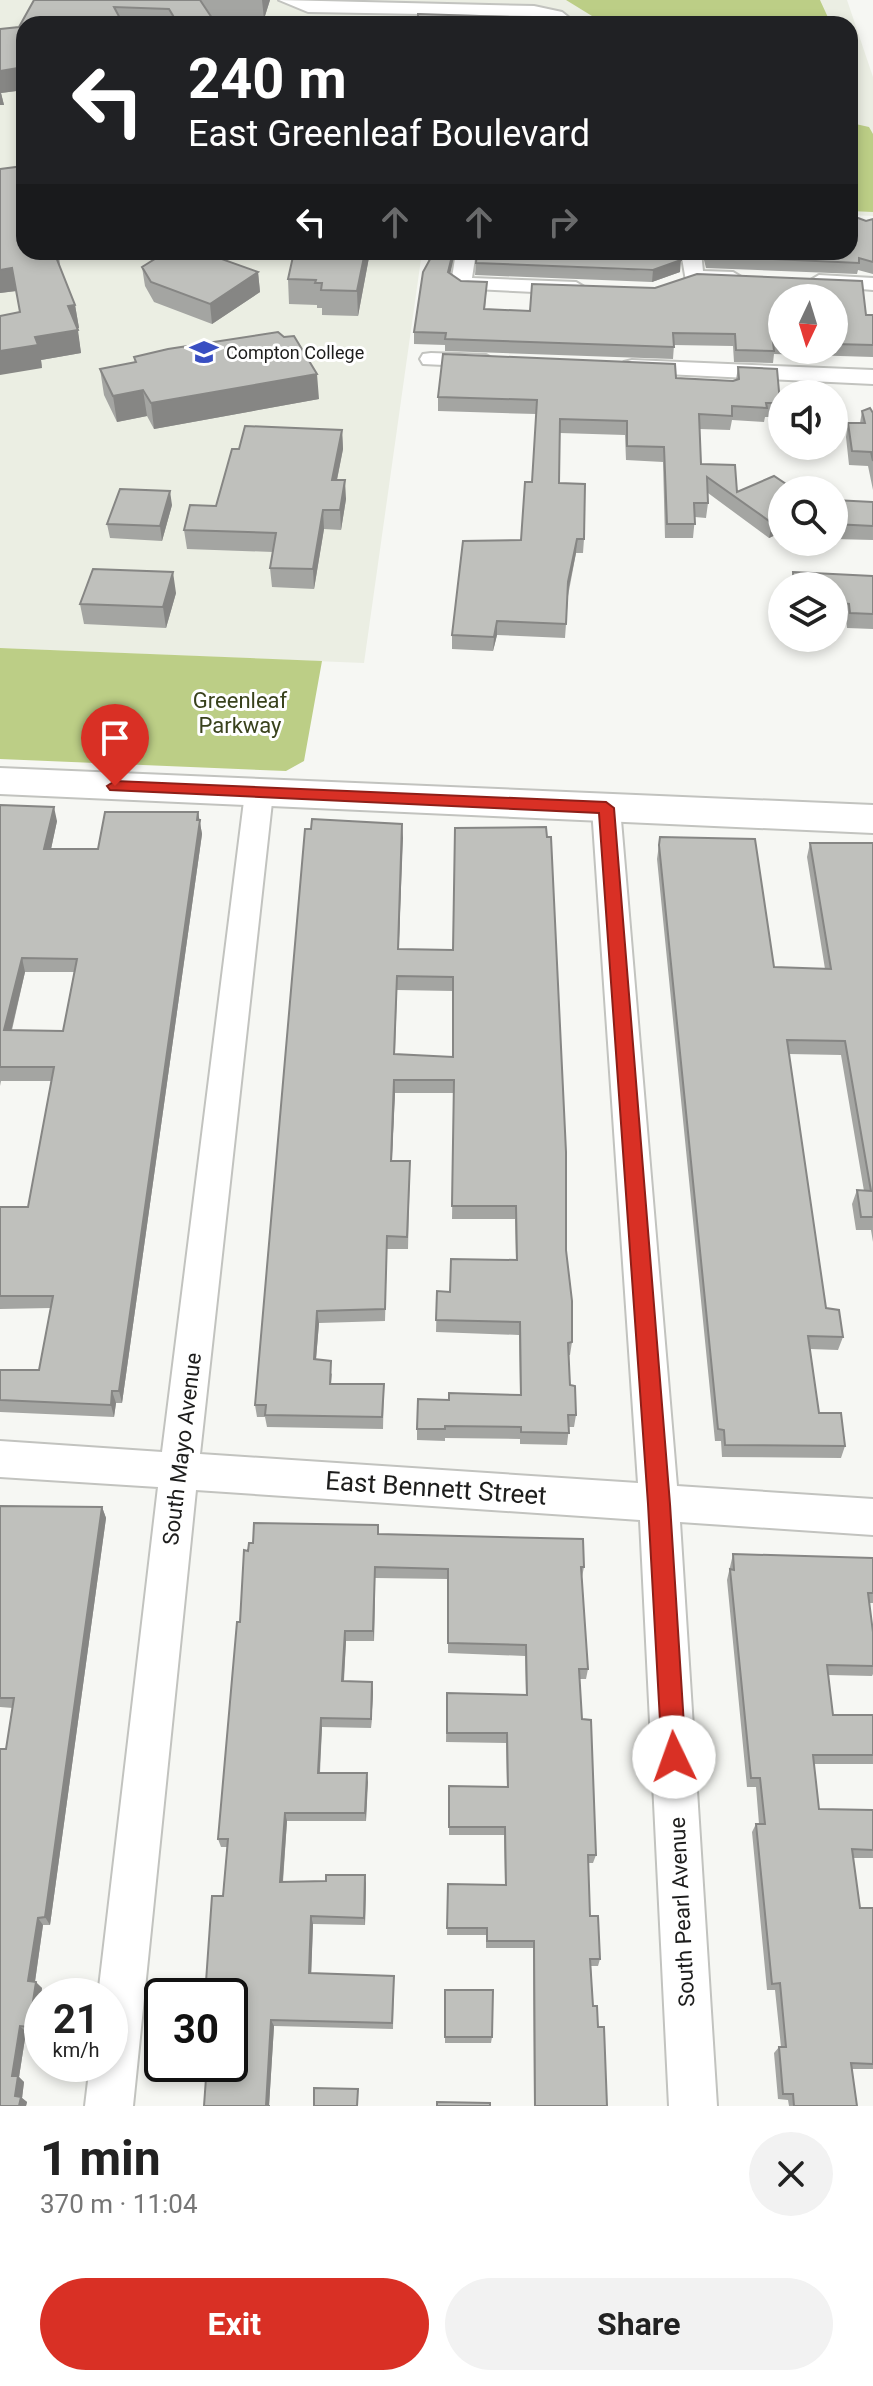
<!DOCTYPE html>
<meta charset="utf-8">
<style>
body{margin:0;font-family:Roboto,sans-serif;background:#f2f2f2;color:#222;height:100vh;display:flex;flex-direction:column;font-size:30px;white-space:nowrap}
*{box-sizing:border-box;margin:0}
p{font-size:26px;color:#767676}
.icon{flex:none;width:44px;height:44px;fill:none;stroke:currentColor;stroke-width:2;stroke-linecap:round;stroke-linejoin:round}
.map{position:relative;height:2106px;overflow:hidden}
.sheet{display:flex;flex-direction:column;background:#fff;flex:1}
.sheet>*{flex:none}
.guide{position:absolute;left:16px;top:16px;width:842px;height:244px;border-radius:24px;box-shadow:0 4px 12px #0003;background:#202124;color:#fff;overflow:hidden}
.needle{width:52px;rotate:184deg}
.buttons{position:absolute;left:768px;top:284px;display:grid;gap:16px}
.buttons a{display:grid;place-items:center;width:80px;height:80px;border-radius:50%;background:#fff;box-shadow:0 4px 12px #0003;font-size:40px}
.speed{position:absolute;left:24px;top:1978px;display:flex;gap:16px;font-size:40px;font-weight:700;text-align:center}
.speed>*{display:grid;place-content:center;width:104px;height:104px;border-radius:50%;background:#fff;box-shadow:0 4px 12px #0003;line-height:1}
.speed small{font-size:20px;font-weight:400}
.speed .limit{border:4px solid #111;border-radius:12px;background:#fff;color:#111}
.pin{position:absolute;display:grid;place-items:center;width:68px;height:68px;color:#fff;margin:-82px -34px;border-radius:50% 50% 50% 0;rotate:-45deg;box-shadow:0 0 8px #0007}
.pin .icon{rotate:45deg}
.me{position:absolute;width:88px;margin:-44px;rotate:357deg;stroke-linejoin:round;filter:drop-shadow(0 0 6px #0008)}
.turn{display:flex;align-items:center;gap:28px;height:168px;padding:0 40px;font-size:36px}
.turn .icon{width:104px;height:104px;stroke-width:2.5}
.turn b{display:block;font-size:56px;line-height:68px}
.lanes{display:flex;align-items:center;height:76px;padding:0 40px;background:#0003;justify-content:center;gap:40px;direction:ltr}
.lanes .off{opacity:.35}
.round{display:grid;place-items:center;flex:none;width:84px;height:84px;border-radius:42px;background:#f2f2f2}
.headline{display:flex;align-items:center;justify-content:space-between;height:136px;padding:0 40px}
h1{font-size:48px;font-weight:700;line-height:60px}
.button{display:flex;gap:16px;margin-top:auto;padding:16px 40px}
.button a{flex:1;height:92px;border-radius:48px;background:#d93025;color:#fff;font-size:32px;font-weight:700;line-height:92px;text-align:center}
.button a+a{background:#f2f2f2;color:#222}
.map>svg:first-child{display:block}
.built{fill:#ebeee3}
.green{fill:#bcce86}
.lines{fill:none;stroke-linecap:round;stroke-linejoin:round}
.street-casing{stroke:#c2c3bf;stroke-width:4}
.secondary-casing{stroke:#c2c3bf;stroke-width:4}
.street{fill:#fff;fill-rule:evenodd}
.secondary{fill:#fff;fill-rule:evenodd}
.wall{fill:#a4a5a2;fill-rule:evenodd}
.shaded-wall{fill:#868684}
.building{fill:#bfc0bc;stroke:#868684;stroke-width:2;fill-rule:evenodd}
.route{fill:#d93025;stroke:#8d1f18;stroke-width:2}
.labels{text-anchor:middle;dominant-baseline:central;stroke-width:6;stroke-linejoin:round;paint-order:stroke}
.far-poi-label{font-size:18px;fill:#1d1d1c;stroke:#fff;text-anchor:start}
.park-label{font-size:22px;fill:#39421c;stroke:#fff}
.street-label{font-size:22px;fill:#1d1d1c;stroke:#fff}
.near-street-label{font-size:26px;fill:#1d1d1c;stroke:#fff}
</style>
<div class="map">
<svg width="873" height="2106" viewBox="0 0 873 2106">
<rect width="100%" height="100%" fill="#f6f7f3"/>
<path class="built" d="M0 0H847L873 77V216L850 215V24H24V252H422L364 663 0 648Z"/>
<path class="green" d="M566 0H820L831 24H605Z
M851 123 869 127 873 134V212L850 211Z
M0 648 322 661 304 761 286 771 0 759Z"/>
<g class="lines">
<defs>
<path id="street" d="M279 0 534 6 562 12 577 24C561 24 550 19 534 16L308 12Z
M456 252H476L472 278 576 282 586 288 576 294 454 288 451 284Z
M681 252H701L703 271 733 272 743 278 733 284 686 281Z
M819 275 873 278V290L812 285 809 281Z
M431 353 486 355 497 361 486 367 423 364 420 359 423 354Z
M632 360 873 370V384L624 372 621 367 624 362Z
M259 783 269 786 273 793 200 1454 638 1483 592 808 596 801 606 798 616 801 620 808 677 1486 873 1499V1535L680 1522 717 2106H669L640 1520 196 1490 133 2106H85L90 2064H110V1996H98L158 1487 0 1477V1441L162 1452 245 793 249 786Z"/>
<path id="secondary" d="M0 768 873 805V833L0 794Z"/>
</defs>
<use href="#street" class="street-casing"/>
<use href="#secondary" class="secondary-casing"/>
<use href="#street" class="street"/>
<use href="#secondary" class="secondary"/>
</g>
<path class="wall" d="M34 0H270L264 19 212 18 216 24H24V90L1 93 4 105H0V29L19 27Z
M0 169 24 252H59L60 267 75 305 79 328H77L81 353 41 360 42 368 20 312 16 291 0 293Z
M873 219V274L858 270 857 274 706 268 702 252H850L866 221Z
M370 252 358 316 322 315V308H317V305L289 304 288 279Z
M431 252H455L450 273 461 281 487 282 485 309 530 311 532 284 655 288 697 274 862 281 866 315H873V357L774 354 773 363 734 362 733 346 674 345 673 359 445 351V345L414 344V332L423 272 434 253ZM782 298H834V350H782Z
M476 263 680 272 652 282 475 275Z
M142 267 258 272 260 292 212 324 154 302 145 286Z
M134 357 319 399 154 429 147 416 117 422 104 395 100 369 135 362Z
M738 367 780 403 778 417H765L764 422 732 420 730 430 699 429 701 464 737 492 782 490V532L769 538 708 493V503L706 518 695 517 693 538H665L663 462 626 460 625 435 560 433 559 483 584 539 583 553H576L568 596 565 638 497 635 493 651 452 649V635L521 540 532 482 536 414 438 411V397L676 378 733 381 736 380Z
M862 411 873 413V490L868 466 849 465 846 437 848 423H860Z
M342 430 343 449 337 480 346 499 341 530 324 529 314 589 272 587 270 568 273 552 187 549 184 530 216 506 239 449Z
M834 500 873 502V540L834 539Z
M172 505 162 541 110 538 107 524Z
M793 572 873 576V629L847 628 846 618H839L838 612H834V586H790Z
M176 593 166 628 84 624 80 604Z
M0 805 57 821 51 849H98L198 812 202 834 122 1403H116L114 1417 0 1412V1370H39L51 1308 0 1309V1207H28L52 1081H1L0 1086ZM25 972H74L63 1031 12 1030Z
M402 824 399 949 453 950 566 1250 572 1342 570 1355H568L570 1385 576 1415 574 1427H569L567 1445 520 1444V1439L445 1438V1441L417 1440V1429L449 1400 520 1395 519 1335 436 1332 437 1291 450 1292 516 1260 515 1219H452L454 1093H395L392 1161H410L408 1249H387L385 1321 319 1323 316 1359 332 1374 331 1384H384L383 1429 267 1427 265 1417H257L255 1405ZM397 990 453 991V1057L395 1054Z
M660 837 774 967 825 969 807 857 810 843H873V1242L871 1230H856L852 1204 857 1190 864 1191 841 1055 789 1054 826 1308 843 1337 838 1350 810 1349 819 1413 845 1446 841 1458 722 1457 721 1441H715L657 859Z
M0 1506 102 1507 106 1518 50 1925H43L35 1982 42 1988 35 2033 26 2032 19 2077 24 2082 22 2098 27 2102 26 2106H0L6 1749 13 1708 0 1707Z
M379 1534 584 1567 582 1577 588 1669 586 1679H579L582 1719 596 1855 593 1863H588L590 1916 600 1959 598 1966H591L593 2006 598 2027 607 2106H534L533 1948H486V1935H447L448 1884 505 1885 504 1835H449V1786L507 1787 506 1743 446 1742 447 1693 526 1695 525 1656 448 1653V1579L375 1578 374 1641H346L344 1681 372 1682 373 1692 371 1728 322 1727 320 1773H367L366 1821H287L283 1882 366 1883 365 1925 313 1924 311 1973 394 1976 393 2029 274 2026 269 2106H204L227 1847H221L218 1839 248 1551Z
M733 1554 873 1558V1603H869L873 1632V1674L872 1676 828 1675 833 1715H873V1764H814L819 1809 873 1810V1858H853L860 1908H873V2069H852L857 2106H789L788 2100 778 2099 774 2053 779 2047H781L775 1990H767L752 1832 756 1824H759L756 1787H747L727 1580Z
M445 1990 492 2037 491 2043H445Z"/>
<path class="shaded-wall" d="M262 0H270L264 19Z
M24 67V90L1 93 4 105H0V71Z
M365 252H370L358 316 357 291Z
M453 252H455L448 284V272Z
M681 260 680 272 652 282 653 270Z
M12 268 16 291 0 293V270Z
M258 272 260 292 212 324 210 304Z
M75 305 79 328 72 329 68 306Z
M78 330 81 353 41 360 42 368 0 375V351L35 337Z
M317 374 319 399 154 429 151 403Z
M143 390 147 416 117 422 113 396Z
M342 430 343 449 333 499 332 480Z
M345 480 346 499 341 530 340 510Z
M170 491 172 505 162 541 160 526Z
M323 510 324 529 314 589 313 569Z
M782 519V532L769 538 772 523Z
M577 539 576 553 567 596 568 582Z
M173 572 176 593 166 628 163 607Z
M497 621V635L493 651 494 637Z
M54 807 57 821 48 863 44 849Z
M198 812 202 834 122 1403 119 1391Z
M402 824 403 838 398 963V949Z
M22 958 25 972 8 1044 4 1030Z
M394 1080 395 1093 391 1174V1161Z
M317 1311 319 1323 315 1371 314 1359Z
M112 1391 116 1403 114 1417 111 1405Z
M102 1507 106 1518 50 1925 45 1917Z
M375 1567V1578L374 1641 373 1631Z
M345 1631 346 1641 343 1691 342 1681Z
M372 1682 373 1692 371 1728V1719Z
M321 1718 322 1727 319 1782 318 1773Z
M367 1773 368 1782 366 1821 365 1813Z
M285 1813 287 1821 282 1890 280 1882Z
M365 1875 366 1883 365 1925 364 1918Z
M311 1916 313 1924 311 1980 309 1973Z
M38 1918 43 1925 34 1988 28 1981Z
M36 1982 42 1988 35 2033 29 2027Z
M271 2020 274 2026 269 2106H266Z
M20 2026 26 2032 19 2077 24 2082 22 2098 27 2102 26 2106H19L15 2096 12 2076Z"/>
<path class="building" d="M34 0H200L216 24H178L169 9 114 7 123 24H24V67L0 71V29L19 27Z
M418 14 509 17V24H391L418 20Z
M24 166V252H54L75 305 68 306 78 330 35 337 38 345 0 351V316L20 312 12 268 0 270V169Z
M850 215 866 221 873 219V262L859 258V263L707 256 706 252H850Z
M166 252H202L258 272 210 304 151 282 142 267Z
M294 252H365L357 291 321 290 322 283H315L316 280 288 279Z
M434 252H453L448 272 461 281 487 282 484 309 530 311 532 284 655 288 697 274 862 281 866 315H873V345L834 344V298H782V342H773L774 351 736 350 735 334 673 333 674 347 445 339 446 333 414 332 423 272Z
M477 252H681V260L653 270 476 263Z
M278 332 284 337 294 336 317 374 151 403 143 390 113 396 100 369 136 362 134 357 168 349Z
M443 354 675 364 676 378 733 381 739 379 738 367 777 369 780 403H766L767 408 732 406V416L699 414 701 464 735 465 737 492 774 476 795 490H782V519L772 523 707 477 708 503H694L695 524H667L664 447 627 446V421L560 419 559 483 585 484 584 539H577L568 582 566 624 497 621 494 637 452 635 463 541 521 540 525 482H532L537 400 438 397Z
M870 408 873 413V461L871 452 852 451 848 423H865L862 411Z
M245 426 342 430 332 480H345L340 510H323L313 569 270 568 276 533 184 530 190 505 216 506 232 449H239Z
M120 489 170 491 160 526 107 524Z
M834 500 873 502V526L834 524Z
M93 569 173 572 163 607 80 604Z
M793 572 873 576V614L850 613 849 604 842 603 841 598 834 597V586H794Z
M0 805 54 807 44 849H98L105 812H198L197 820H200L119 1391H112L111 1405 0 1400V1370H39L53 1296H0V1207H28L54 1067H0ZM22 958 77 959 63 1031 4 1030Z
M312 819 402 824 398 949 453 950 455 828 546 827 547 837H551L566 1152V1250L572 1301V1342L568 1343 570 1385 575 1386 576 1415H568L569 1433 521 1432V1427L445 1426V1429H417L418 1399 449 1400V1393L521 1395 520 1322 436 1320 437 1291 450 1292 451 1259 517 1260 516 1206H452L454 1080H394L391 1161H410L407 1237 387 1236 385 1309 317 1311 314 1359 331 1361 330 1384H384L382 1417 265 1415 266 1405H255L305 829H311ZM397 976 453 977V1057L394 1054Z
M660 837 755 839 774 967 831 969 810 843H873V1217H861L857 1190 871 1191 845 1041 787 1040 826 1308 839 1310 843 1337 808 1336 819 1413H841L845 1446 725 1445 724 1430 718 1429 659 845Z
M0 1506 102 1507 45 1917 38 1918 28 1981 36 1982 29 2027 20 2026 12 2076H18L15 2096 21 2097 19 2106H0V1749H6L14 1698H0Z
M254 1523 378 1525V1534L583 1539 584 1567H581L588 1669H579L582 1719 591 1720 596 1855H588L590 1916H598L600 1959H590L593 2006H597L598 2027H604L607 2106H535L534 1941H487V1928H447L448 1884 506 1885 505 1827H449V1786L508 1787 507 1733H447V1693L527 1695 526 1645 448 1643V1569L375 1567 373 1631H345L342 1681 372 1682 371 1719 321 1718 318 1773H367L365 1813H285L280 1882 326 1881V1875H365L364 1918 311 1916 309 1973 394 1976 392 2023 271 2020 266 2106H270H204L207 2064H230V1996H205L212 1896H223L228 1839H218L237 1622H240L244 1550 248 1551 249 1543H253Z
M733 1554 873 1558V1593H868L873 1632V1666L827 1665 833 1715H873V1755H813L819 1809 873 1810V1850L852 1849 860 1908H873V2064L851 2063 857 2106H794L793 2094H783L779 2047H786L780 1983 772 1984 756 1824H765L760 1778H751L730 1569 734 1570Z
M445 1990H493L492 2037H445Z
M314 2088 358 2089 357 2106H314Z
M437 2102 490 2103V2106H437Z"/>
<path class="route" d="M115 781 606 802 614 808 670 1504 686 1757 682 1766 674 1769 665 1766 662 1757 648 1504 599 813 110 790 107 786Z"/>
<defs>
<symbol id="university-bare" viewBox="-9 -9 18 18"><path d="M0-5L7-2L0 1L-7-2ZM-4 1L0 2.5L4 1V4Q0 6-4 4Z" fill="#394fc2" stroke="#fff" stroke-width="2.5" paint-order="stroke"/></symbol>
</defs>
<g fill-rule="evenodd">
<use href="#university-bare" x="184" y="332" width="40" height="40"/>
</g>
<g class="labels">
<g class="far-poi-label">
<text x="226" y="352">Compton College</text>
</g>
<g class="park-label">
<text x="240" y="700">Greenleaf<tspan x="240" dy="25">Parkway</tspan></text>
</g>
<g class="street-label">
<text transform="translate(182 1449) rotate(-83)">South Mayo Avenue</text>
<text transform="translate(682 1912) rotate(-93)">South Pearl Avenue</text>
</g>
<g class="near-street-label">
<text transform="translate(436 1488) rotate(4)">East Bennett Street</text>
</g>
</g>
</svg>
<div class="buttons">
<a><svg class="needle" viewBox="-14 -14 28 28"><path d="M0-13l5 13h-10z" fill="#e53935"/><path d="M0 13l5-13h-10z" fill="#767676"/></svg></a>
<a><svg class="icon" aria-label="sound" viewBox="0 0 24 24"><path d="M4 9h4l5-4v14l-5-4H4zM17 9q2 3 0 6"/></svg></a>
<a><svg class="icon" aria-label="search" viewBox="0 0 24 24"><circle cx="10" cy="10" r="6"/><path d="M15 15l6 6"/></svg></a>
<a><svg class="icon" aria-label="layers" viewBox="0 0 24 24"><path d="M12 4l9 5-9 5-9-5zM3 14l9 5 9-5"/></svg></a>
</div>
<div class="speed"><div>21<small>km/h</small></div><div class="limit">30</div></div>
<div class="pin" style="left:115px;top:786px;background:#d93025"><svg class="icon" aria-label="arrive" viewBox="0 0 24 24"><path d="M6 21V4h12l-3 4 3 4H6"/></svg></div>
<svg class="me" style="left:674px;top:1757px" viewBox="-20 -20 40 40"><circle r="19" fill="#fff"/><path d="M0-13L10 11 0 6-10 11z" fill="#d93025"/></svg>
<div class="guide">
<div class="turn"><svg class="icon" aria-label="left" viewBox="0 0 24 24"><path d="M17 20v-9H6M10 6l-5 5 5 5"/></svg><div><b>240 m</b>East Greenleaf Boulevard</div></div>
<div class="lanes"><svg class="icon" aria-label="left" viewBox="0 0 24 24"><path d="M17 20v-9H6M10 6l-5 5 5 5"/></svg><svg class="icon off" aria-label="ahead" viewBox="0 0 24 24"><path d="M12 20V5M6 11l6-6 6 6"/></svg><svg class="icon off" aria-label="ahead" viewBox="0 0 24 24"><path d="M12 20V5M6 11l6-6 6 6"/></svg><svg class="icon off" aria-label="right" viewBox="0 0 24 24"><path d="M7 20v-9h11M14 6l5 5-5 5"/></svg></div>
</div>
</div>
<section class="sheet">
<div class="headline"><div><h1>1 min</h1><p>370 m · 11:04</p></div><a class="round"><svg class="icon" aria-label="close" viewBox="0 0 24 24"><path d="M6 6l12 12M18 6L6 18"/></svg></a></div>
<div class="button"><a>Exit</a><a>Share</a></div>
</section>
